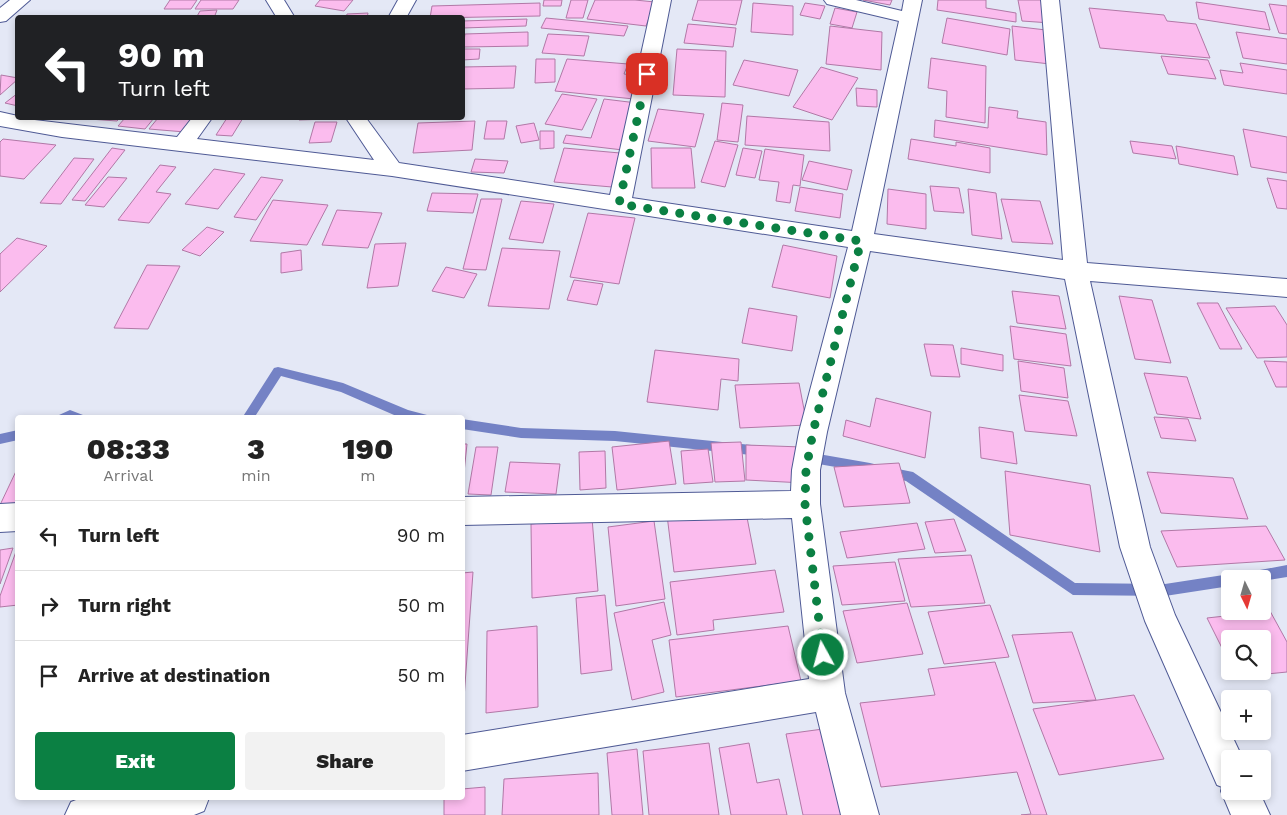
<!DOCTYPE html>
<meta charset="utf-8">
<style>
body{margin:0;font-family:"Work Sans",sans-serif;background:#f2f2f2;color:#222;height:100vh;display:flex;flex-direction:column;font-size:19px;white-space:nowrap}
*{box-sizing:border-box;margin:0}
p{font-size:16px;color:#767676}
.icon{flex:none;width:28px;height:28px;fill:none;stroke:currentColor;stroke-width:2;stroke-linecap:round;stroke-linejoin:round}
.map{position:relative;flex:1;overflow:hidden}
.sheet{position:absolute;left:15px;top:415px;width:450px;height:385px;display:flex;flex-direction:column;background:#fff;border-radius:5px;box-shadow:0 2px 8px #0003}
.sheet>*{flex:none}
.top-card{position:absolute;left:15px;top:15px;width:450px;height:105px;border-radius:5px;box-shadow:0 2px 8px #0003;background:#202124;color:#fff;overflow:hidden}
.needle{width:32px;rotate:175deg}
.tools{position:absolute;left:1221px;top:570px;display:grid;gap:10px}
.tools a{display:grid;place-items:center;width:50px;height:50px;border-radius:5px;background:#fff;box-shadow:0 2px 8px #0003;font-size:25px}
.pin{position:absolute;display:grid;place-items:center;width:42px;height:42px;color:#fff;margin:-21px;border-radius:10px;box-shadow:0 2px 8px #0006}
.me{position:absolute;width:55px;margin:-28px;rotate:353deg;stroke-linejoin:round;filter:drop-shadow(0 0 4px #0008)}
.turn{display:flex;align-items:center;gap:18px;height:105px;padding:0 20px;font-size:22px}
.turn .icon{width:65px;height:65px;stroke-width:2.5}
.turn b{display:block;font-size:35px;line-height:42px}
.eta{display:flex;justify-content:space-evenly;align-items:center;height:85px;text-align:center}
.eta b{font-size:30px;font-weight:800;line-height:35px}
.primary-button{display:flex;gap:10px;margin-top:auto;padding:10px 20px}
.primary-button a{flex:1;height:58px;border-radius:5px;background:#0b8043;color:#fff;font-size:20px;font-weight:800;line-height:58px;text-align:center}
.primary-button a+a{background:#f2f2f2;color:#222}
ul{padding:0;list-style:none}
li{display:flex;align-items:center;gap:15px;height:70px;padding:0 20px;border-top:1px solid #e0e0e0}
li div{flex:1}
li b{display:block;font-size:19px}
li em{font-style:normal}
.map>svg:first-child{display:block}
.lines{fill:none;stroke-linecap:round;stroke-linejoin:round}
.stream{fill:#7482c5;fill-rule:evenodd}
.building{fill:#fbbcee;stroke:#b178a6}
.minor-casing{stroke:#4f5a95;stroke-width:2}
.minor{fill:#fff;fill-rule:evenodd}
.route{stroke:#0b8043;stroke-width:9;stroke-dasharray:0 16.2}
</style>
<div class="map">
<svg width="1287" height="815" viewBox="0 0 1287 815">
<rect width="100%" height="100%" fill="#e4e8f6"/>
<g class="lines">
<path class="stream" d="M278 367 343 383 408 410 427 415 428 418H401L341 392 281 376 254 418H242L274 368Z
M70 410 83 415 84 418H58L59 415Z
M462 419 521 428 615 431 761 446 765 447 767 451 765 455 761 456 615 441 521 438 462 429Z
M18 430V440L0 444V434Z
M807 452 870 463 874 464 876 468 874 472 870 473 807 462 803 461 801 457 803 453Z
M888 467 913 472 1075 583 1165 584 1230 574 1233 575 1287 565V577L1262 581V579H1230V586L1165 596 1073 595 906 481 884 476 882 472 884 468Z"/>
</g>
<path class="building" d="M170 0H197L191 9H164Z
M201 0H239L233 9H195Z
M320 0H353L344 11 315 6Z
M544 0H562L561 6H543Z
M571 0H588L583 18H566Z
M595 0H635L655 2 646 26 587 19Z
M698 0H742L736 25 692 20Z
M863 0H892L890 5Z
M938 0H986V8L1016 13V22L937 10Z
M1018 0H1046L1051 23 1022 21Z
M1196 2 1265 12 1270 30 1199 19Z
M540 3V16L430 18 432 6Z
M753 3 793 6V35L751 32Z
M805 3 825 6 820 19 800 15Z
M1269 4 1287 6V34L1279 33Z
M835 8 857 12 852 28 830 24Z
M1089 8 1164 15 1167 21 1196 24 1210 58 1100 48Z
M217 10 214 18H196L200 11Z
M368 13 367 18H346L347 14Z
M546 18 628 26 624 36 541 28Z
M947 18 1010 29 1007 55 942 43Z
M527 19 526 26 462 28V21Z
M688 24 736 28 733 47 684 43Z
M830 26 882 32 881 70 826 64Z
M1012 26 1046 30 1050 64 1015 60Z
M528 32V46L463 47 465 34Z
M1236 32 1287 39V64L1243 58Z
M548 34 589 36 584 56 542 53Z
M462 49H480L479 59 462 60Z
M677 49 726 51 725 97 673 95Z
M1161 56 1208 60 1216 79 1168 74Z
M931 58 986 66 985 123 946 117 947 91 928 88Z
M536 59H555V82L535 83Z
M567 59 628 64 624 74 640 76 634 99 555 91Z
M744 60 798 70 789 96 733 85Z
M1240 63 1287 70V94L1224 85 1220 70 1243 73Z
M516 66 514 88 462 89V67Z
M821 67 858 78 832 120 793 107Z
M1 75 18 78V79L0 95Z
M856 88 877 90V107L857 106Z
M18 93V106L5 103Z
M562 94 597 99 582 130 545 124Z
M604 99 637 103 623 150 563 143 566 135 591 138Z
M722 103 743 105 738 142 717 140Z
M989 107 1018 111 1017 118 1046 122 1047 155 934 137 935 120 988 128Z
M658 109 704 114 695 147 648 141Z
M747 116 829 122 830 151 745 145Z
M75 118H120L117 121Z
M125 118H154L145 129 118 126Z
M158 118H167L194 120 185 132 149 129Z
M227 118H243L232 136 216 135Z
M299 118H331L330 119 299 120Z
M475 121 472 150 413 153 418 123Z
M487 121H507L504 139H484Z
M315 122H337L331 142 309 143Z
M534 123 539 140 521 143 516 126Z
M1243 129 1287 137V173L1251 167Z
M540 131H554V148L540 149Z
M3 139 56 145 24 179 0 176V142Z
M911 139 956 146V142L990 148V173L908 159Z
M715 141 738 145 725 187 701 182Z
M1130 141 1172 146 1176 159 1133 153Z
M1176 146 1234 156 1238 175 1179 164Z
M112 148 125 150 85 201 72 200Z
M564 148 620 153 612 187 554 182Z
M651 148H691L695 188H652Z
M743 148 762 151 755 178 736 175Z
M765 149 804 155 800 186 793 185 790 203 776 201 779 182 759 180Z
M74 158 94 159 61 204 40 203Z
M475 159 508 161 504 173 471 172Z
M809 161 852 170 847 190 802 180Z
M160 165 176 167 156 192 171 194 149 223 118 220Z
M214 169 245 174 218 209 185 204Z
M108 177 127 178 104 207 85 205Z
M261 177 283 180 256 220 234 217Z
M1267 178 1287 181V209L1277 208Z
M930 186 959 188 964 213 934 211Z
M800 187 843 194 840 218 795 211Z
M888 189 926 194V229L887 224Z
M968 189 996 193 1002 239 972 235Z
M432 193 478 194 473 213 427 211Z
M481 199H502L486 270 463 269Z
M1001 199 1040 201 1053 244 1012 242Z
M273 200 328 205 307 245 250 241Z
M521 201 554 204 543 243 509 239Z
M337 210 382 213 368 248 322 245Z
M588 213 635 218 619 284 570 277Z
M207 227 224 232 200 256 182 250Z
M17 238 47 246 0 292V254Z
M406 243 398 286 367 288 375 244Z
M783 245 837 256 830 298 772 287Z
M502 248 560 251 549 309 488 306Z
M301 250 302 270 281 273V253Z
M147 265 180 266 148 329 114 328Z
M446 267 477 274 464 298 432 291Z
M574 280 603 284 597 305 567 300Z
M1012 291 1059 296 1066 329 1017 323Z
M1119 296 1152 300 1171 363 1135 359Z
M1197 303H1218L1242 349H1220Z
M1275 306 1287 325V357L1257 358 1226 308Z
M749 308 797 316 792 351 742 343Z
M1010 326 1066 334 1071 366 1014 359Z
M924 344 953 345 960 377 931 376Z
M961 348 1003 355V371L961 364Z
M655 350 739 359 738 381 721 379 718 410 647 402Z
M1018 361 1064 368 1068 398 1021 391Z
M1264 361 1287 362V387H1276Z
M1144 373 1187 377 1201 419 1157 414Z
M799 383 807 425 740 428 735 385Z
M1019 395 1068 401 1077 436 1025 431Z
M876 398 931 412 925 458 843 436 846 420 870 427Z
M1154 417 1188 419 1196 441 1161 438Z
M979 427 1013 432 1017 464 981 458Z
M669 441 676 484 617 490 612 447Z
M741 442 745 481 715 482 711 443Z
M462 444H467L462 492Z
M746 445 802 447 804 483 746 480Z
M476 447H498L491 495 468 494Z
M708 449 713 482 684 484 681 451Z
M605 451 606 488 580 490 579 452Z
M510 462 560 464 556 494 505 492Z
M899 463 910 503 844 507 834 467Z
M18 467V506L0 507V505Z
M1005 471 1090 485 1100 552 1010 535Z
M1147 472 1233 478 1248 519 1161 513Z
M745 507 756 564 674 572 667 515Z
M592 518 598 591 532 598 531 524Z
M954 519 966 551 935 553 925 522Z
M654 521 665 599 616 606 608 527Z
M917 523 925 549 847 558 840 532Z
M1266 526 1285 560 1177 567 1161 531Z
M18 546V605L0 607V596Z
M13 548 0 584V550Z
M971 555 985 603 911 607 898 559Z
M895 562 905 601 842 605 833 566Z
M775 570 784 612 713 620 714 630 677 635 670 582Z
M473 572 462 727V573Z
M605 595 612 670 581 674 576 598Z
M664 602 671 635 652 640 664 692 632 700 614 613Z
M907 603 923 654 857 663 843 611Z
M990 605 1009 657 944 664 928 612Z
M1270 611 1287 642V672L1237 677 1234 671H1262V639H1230V664L1207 618Z
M537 626 538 707 486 713 487 631Z
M788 626 801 681 676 697 669 640Z
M1072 632 1096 700 1033 703 1012 635Z
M995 662 1047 815H1021L1031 814 1017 772 881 787 860 703 935 695 928 669Z
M1134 695 1164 759 1059 775 1033 709Z
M823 729 844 815H803L786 734Z
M709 743 719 815H649L643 751Z
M749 743 757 783 779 779 787 815H731L719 748Z
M637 749 643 815H612L607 753Z
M598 773 599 815H502L504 779Z
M485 787V815H444V798H462V789Z"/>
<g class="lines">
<defs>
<path id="minor" d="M10 0H30L6 21 0 22V8Z
M266 0H284L295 18H277Z
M398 0H416L406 18H388Z
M653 0H671L632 198 852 231 899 21 827 4 824 0H856L902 11 904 0H922L874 234 1063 260 1041 0H1059L1087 263 1287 279V297L1090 281 1150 547 1175 615 1243 759H1230V791H1259L1270 815H1231L1221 791 1222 787 1217 785 1145 621 1120 547 1065 279 870 251 827 432 820 470V504L845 693 879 815H841L816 712 462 771V735L809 679 792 518 462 525V497L791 491 792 470 799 432 848 247 392 176 62 137 0 126V112L18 116V118L177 137 192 118H212L197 139 374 160 346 118H366L399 163 610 195Z
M18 503V531L0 532V504Z
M81 798H209L204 811 194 815H65L71 802Z"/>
</defs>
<use href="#minor" class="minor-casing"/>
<use href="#minor" class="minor"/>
</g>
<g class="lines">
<path class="route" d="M647 74 619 204 861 241 813 432 806 470 805 504 823 655"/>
</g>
</svg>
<div class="tools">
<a><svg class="needle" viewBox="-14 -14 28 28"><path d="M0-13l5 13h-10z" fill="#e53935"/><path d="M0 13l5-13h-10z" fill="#767676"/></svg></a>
<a><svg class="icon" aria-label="search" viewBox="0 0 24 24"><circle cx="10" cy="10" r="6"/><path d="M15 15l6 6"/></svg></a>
<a>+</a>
<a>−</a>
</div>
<div class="pin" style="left:647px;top:74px;background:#d93025"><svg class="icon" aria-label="arrive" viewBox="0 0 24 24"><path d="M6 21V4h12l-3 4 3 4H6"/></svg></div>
<svg class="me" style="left:823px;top:655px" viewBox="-20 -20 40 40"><circle r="17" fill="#0b8043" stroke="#fff" stroke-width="3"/><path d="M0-11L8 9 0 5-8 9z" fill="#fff"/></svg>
<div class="top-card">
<div class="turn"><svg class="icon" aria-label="left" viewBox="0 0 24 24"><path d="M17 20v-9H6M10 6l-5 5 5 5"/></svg><div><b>90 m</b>Turn left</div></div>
</div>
<section class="sheet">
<div class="eta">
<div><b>08:33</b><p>Arrival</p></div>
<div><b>3</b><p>min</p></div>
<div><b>190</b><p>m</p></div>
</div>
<ul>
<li><svg class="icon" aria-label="left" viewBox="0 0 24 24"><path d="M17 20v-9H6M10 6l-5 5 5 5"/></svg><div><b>Turn left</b></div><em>90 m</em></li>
<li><svg class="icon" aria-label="right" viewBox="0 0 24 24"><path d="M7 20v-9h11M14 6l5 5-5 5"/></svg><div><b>Turn right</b></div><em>50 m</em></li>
<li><svg class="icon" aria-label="arrive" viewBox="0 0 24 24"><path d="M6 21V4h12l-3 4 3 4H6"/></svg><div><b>Arrive at destination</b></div><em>50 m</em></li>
</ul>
<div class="primary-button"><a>Exit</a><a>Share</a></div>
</section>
</div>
